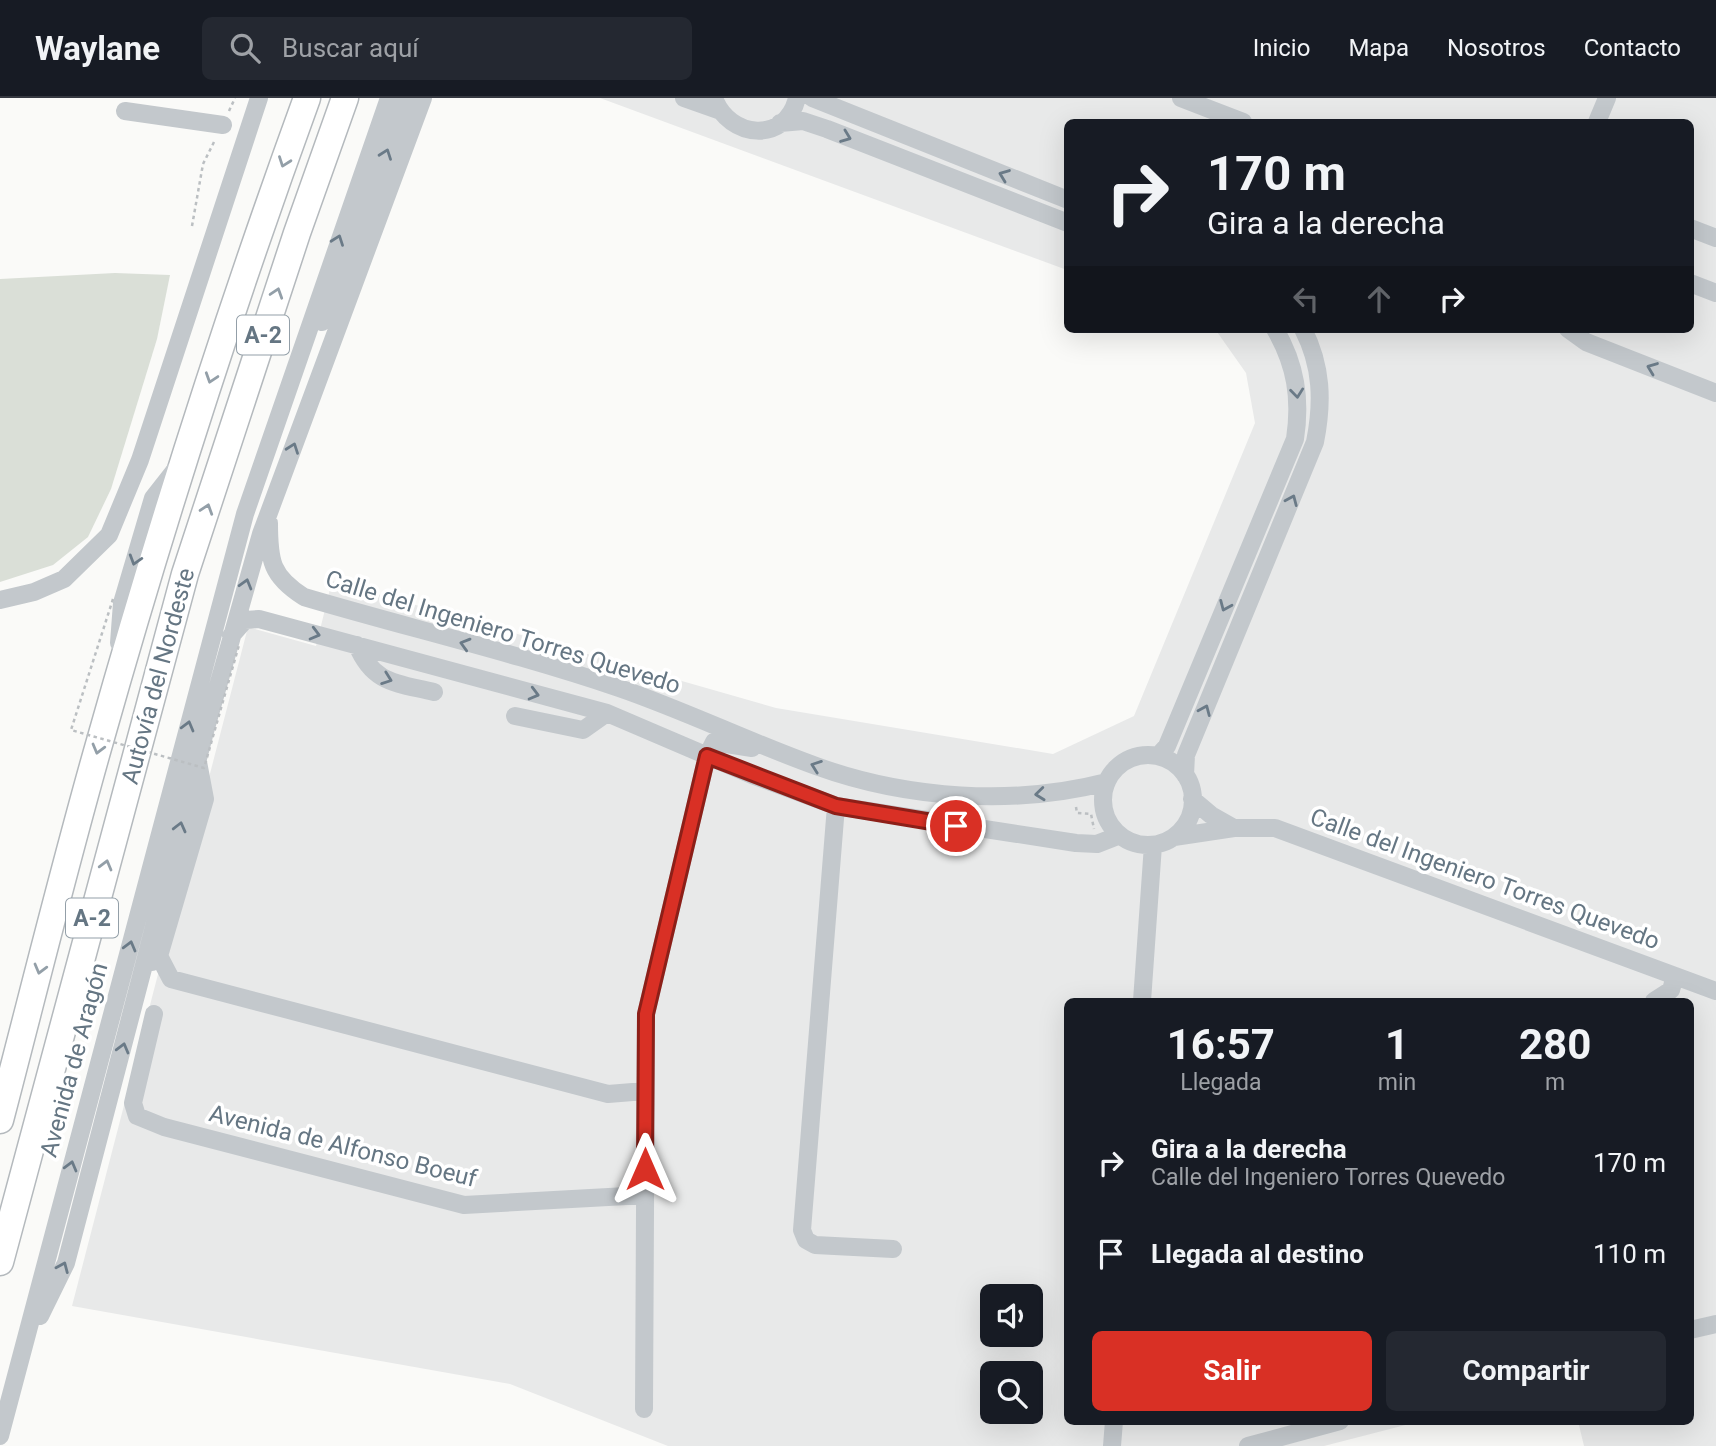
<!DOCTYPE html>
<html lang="es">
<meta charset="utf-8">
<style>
body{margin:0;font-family:Roboto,sans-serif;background:#242831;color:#f1f3f6;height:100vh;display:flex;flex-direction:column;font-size:26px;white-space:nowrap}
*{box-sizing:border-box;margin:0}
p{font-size:23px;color:#9ea1a6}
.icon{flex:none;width:38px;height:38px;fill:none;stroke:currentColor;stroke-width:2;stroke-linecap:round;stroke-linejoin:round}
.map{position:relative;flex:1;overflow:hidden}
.drawer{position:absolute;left:1064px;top:900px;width:630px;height:427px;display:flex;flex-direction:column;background:#171b24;border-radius:10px;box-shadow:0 7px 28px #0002}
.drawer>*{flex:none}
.hud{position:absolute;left:1064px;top:21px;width:630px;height:214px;border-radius:10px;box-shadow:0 7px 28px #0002;background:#171b24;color:#f1f3f6;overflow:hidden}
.controls{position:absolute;left:980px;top:1186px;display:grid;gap:14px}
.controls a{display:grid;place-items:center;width:63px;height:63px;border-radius:10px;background:#171b24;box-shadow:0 7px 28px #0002;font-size:35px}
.pin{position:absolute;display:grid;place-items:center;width:60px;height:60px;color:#fff;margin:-30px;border:4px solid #fff;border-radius:50%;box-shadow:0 2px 7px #0007}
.me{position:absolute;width:77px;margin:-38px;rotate:0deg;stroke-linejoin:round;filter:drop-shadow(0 0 5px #0008)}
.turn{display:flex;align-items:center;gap:24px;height:147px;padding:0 28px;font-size:32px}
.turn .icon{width:91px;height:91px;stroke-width:2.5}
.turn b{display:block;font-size:49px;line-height:60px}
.lanes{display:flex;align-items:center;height:66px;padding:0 28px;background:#0003;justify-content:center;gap:35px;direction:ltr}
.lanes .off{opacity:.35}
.eta{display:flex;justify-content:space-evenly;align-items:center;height:119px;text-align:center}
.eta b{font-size:42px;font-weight:700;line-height:49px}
.button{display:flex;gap:14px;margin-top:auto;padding:14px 28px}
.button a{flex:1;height:80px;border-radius:10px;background:#d93025;color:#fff;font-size:28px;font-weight:700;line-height:80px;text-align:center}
.button a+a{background:#242831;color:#f1f3f6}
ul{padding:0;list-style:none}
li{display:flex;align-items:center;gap:21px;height:91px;padding:0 28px}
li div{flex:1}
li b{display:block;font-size:26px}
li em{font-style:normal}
header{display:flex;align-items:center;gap:42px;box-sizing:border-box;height:98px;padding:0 35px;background:#171b24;border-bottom:2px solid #363941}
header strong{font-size:33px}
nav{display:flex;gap:38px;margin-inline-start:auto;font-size:24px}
.search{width:490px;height:63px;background:#242831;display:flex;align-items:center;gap:18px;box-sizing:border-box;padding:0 24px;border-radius:10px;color:#9ea1a6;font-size:26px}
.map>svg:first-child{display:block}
.built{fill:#e8e9e9;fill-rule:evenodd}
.green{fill:#dadfd7}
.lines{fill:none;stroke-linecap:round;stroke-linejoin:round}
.highway-casing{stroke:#b4b9bd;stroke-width:29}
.path{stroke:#bbbfc2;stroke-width:2.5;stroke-dasharray:3.5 3.5;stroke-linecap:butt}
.minor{stroke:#c3c8cc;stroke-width:18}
.highway{stroke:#fff;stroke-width:26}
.path-bridge{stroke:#bbbfc2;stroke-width:2.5;stroke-dasharray:3.5 3.5;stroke-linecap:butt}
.oneway{stroke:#6a7a87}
.oneway2{stroke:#939fa8}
.route-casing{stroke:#8d1f18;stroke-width:18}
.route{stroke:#d93025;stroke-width:12}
.labels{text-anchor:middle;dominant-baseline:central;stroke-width:7;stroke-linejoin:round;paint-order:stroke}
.shield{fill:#fff;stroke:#939fa8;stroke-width:2}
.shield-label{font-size:23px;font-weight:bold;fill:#657683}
.street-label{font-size:24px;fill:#657683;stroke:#fff}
</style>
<header>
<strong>Waylane</strong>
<div class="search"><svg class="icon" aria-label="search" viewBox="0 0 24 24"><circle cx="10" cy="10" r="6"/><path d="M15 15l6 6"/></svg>Buscar aquí</div>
<nav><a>Inicio</a><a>Mapa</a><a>Nosotros</a><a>Contacto</a></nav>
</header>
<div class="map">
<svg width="1716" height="1348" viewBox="0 0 1716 1348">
<rect width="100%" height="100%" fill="#fafaf8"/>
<path class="built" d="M600 0H1716V1348H1584L1578 1323H1690V903H1068V1323H1421L1324 1348H668L510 1286 72 1208 248 529 316 548 332 483 776 610 1053 656 1134 618 1255 325 1246 275 1215 231H1690V24H1068L1067 172ZM992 1199H1031V1237H992ZM992 1276H1031V1314H992Z"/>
<path class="green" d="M115 175 170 177 157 241 111 391 88 439 53 467 0 484V181Z"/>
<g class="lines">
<defs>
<path id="highway" d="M0 1022C33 896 64 769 100 643 161 427 230 211 307 0
M0 1164 185 476 297 135 345 0"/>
</defs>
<use href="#highway" class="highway-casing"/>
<path class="path" d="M229 13 235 0
M192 128 203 66 214 44
M1076 709 1077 715 1091 716 1094 731"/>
<path class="minor" d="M684 0 718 12
M714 0C729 41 786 46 797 0
M812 0 1068 102
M1181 0 1243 24
M125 13 223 27
M1597 24 1607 0
M780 25 803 23 827 31 1068 125
M1690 130 1716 140
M1690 185 1716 195
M322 224 407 0
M1568 231 1586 244 1716 295
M269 425C269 463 271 478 304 499 409 530 516 555 619 590 686 613 749 644 816 668 907 701 1014 708 1107 684
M0 502 34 494 64 481 109 437 140 362 259 0
M231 538 245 522 259 521 607 615 752 677 836 708 1076 745 1097 746 1120 737
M119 545 122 505 153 400 175 372
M357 547C373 586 397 585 434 594
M515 618 583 632 607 615
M1103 702a45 45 0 1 1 90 0a45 45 0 1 1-90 0Z
M1158 658 1167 648 1295 341C1301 301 1296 267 1275 231
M1185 677 1186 657 1315 344C1323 304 1322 268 1303 231
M1192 701 1211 717 1234 730
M836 708 802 1132 806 1142 815 1147 893 1151
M1174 739 1234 730H1275L1716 893
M159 858 171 881 608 996 645 993
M152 864 159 858 205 701 198 664
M1142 903 1153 747
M1654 903 1671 892 1675 878
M154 916 133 1005 137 1018 164 1029 464 1107 645 1097
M40 1218 66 1165 206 630 261 436 423 0
M1690 1232 1716 1226
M644 1311 646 916 707 658 714 644 752 650
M0 1338 245 416 389 0
M1112 1348 1114 1323
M1248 1348 1340 1323"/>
<use href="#highway" class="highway"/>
<path class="path-bridge" d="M113 501 71 632 204 670 239 547"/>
</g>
<defs><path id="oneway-chevron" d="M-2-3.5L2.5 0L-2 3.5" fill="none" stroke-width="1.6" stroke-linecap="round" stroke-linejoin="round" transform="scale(1.75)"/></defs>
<g class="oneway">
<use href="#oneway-chevron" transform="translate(846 39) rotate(21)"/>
<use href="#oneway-chevron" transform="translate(386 56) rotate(-70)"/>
<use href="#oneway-chevron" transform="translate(1004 77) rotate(-159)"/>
<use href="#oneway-chevron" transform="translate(338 142) rotate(-70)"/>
<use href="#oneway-chevron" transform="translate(1652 270) rotate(-159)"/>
<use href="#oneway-chevron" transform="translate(1297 295) rotate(84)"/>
<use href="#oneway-chevron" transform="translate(293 350) rotate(-70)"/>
<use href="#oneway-chevron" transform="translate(1292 402) rotate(-67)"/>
<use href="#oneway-chevron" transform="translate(135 462) rotate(107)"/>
<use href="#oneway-chevron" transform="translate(246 486) rotate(-74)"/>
<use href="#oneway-chevron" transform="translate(1225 508) rotate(113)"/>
<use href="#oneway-chevron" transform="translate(315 536) rotate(15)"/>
<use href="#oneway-chevron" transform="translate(465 546) rotate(-164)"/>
<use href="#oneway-chevron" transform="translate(387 581) rotate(20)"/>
<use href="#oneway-chevron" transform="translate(534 596) rotate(15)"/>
<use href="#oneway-chevron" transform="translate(1205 612) rotate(-67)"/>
<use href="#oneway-chevron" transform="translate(188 628) rotate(-75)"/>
<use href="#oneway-chevron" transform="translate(816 668) rotate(-160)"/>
<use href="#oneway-chevron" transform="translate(1040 696) rotate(174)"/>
<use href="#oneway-chevron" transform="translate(180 729) rotate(-76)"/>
<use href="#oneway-chevron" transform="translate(130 848) rotate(-75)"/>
<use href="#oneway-chevron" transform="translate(123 950) rotate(-75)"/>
<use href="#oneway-chevron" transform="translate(71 1068) rotate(-75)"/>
<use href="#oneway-chevron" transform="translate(63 1169) rotate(-67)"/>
</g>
<g class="oneway2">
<use href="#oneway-chevron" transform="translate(284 64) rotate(110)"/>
<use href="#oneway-chevron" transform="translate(277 195) rotate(-72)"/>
<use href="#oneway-chevron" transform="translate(211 280) rotate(108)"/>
<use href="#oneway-chevron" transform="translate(207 411) rotate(-72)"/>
<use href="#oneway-chevron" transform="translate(98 651) rotate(105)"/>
<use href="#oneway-chevron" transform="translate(106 767) rotate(-75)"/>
<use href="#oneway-chevron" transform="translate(40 871) rotate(105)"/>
</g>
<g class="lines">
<defs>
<path id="route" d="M645 1071 646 916 707 658 836 708 956 728"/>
</defs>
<use href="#route" class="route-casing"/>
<use href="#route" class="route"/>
</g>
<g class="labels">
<g class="shield">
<rect x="237" y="217.5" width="52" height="39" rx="5"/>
<rect x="66" y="800.5" width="52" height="39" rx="5"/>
</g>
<g class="shield-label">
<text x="263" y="237">A-2</text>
<text x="92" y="820">A-2</text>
</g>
<g class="street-label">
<text transform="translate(503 534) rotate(17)">Calle del Ingeniero Torres Quevedo</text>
<text transform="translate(158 578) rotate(-75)">Autovía del Nordeste</text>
<text transform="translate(1485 781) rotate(20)">Calle del Ingeniero Torres Quevedo</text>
<text transform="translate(74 962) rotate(-75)">Avenida de Aragón</text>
<text transform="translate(343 1048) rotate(14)">Avenida de Alfonso Boeuf</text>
</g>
</g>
</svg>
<div class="controls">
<a><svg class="icon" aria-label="sound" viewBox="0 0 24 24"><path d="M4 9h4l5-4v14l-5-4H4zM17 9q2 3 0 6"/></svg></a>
<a><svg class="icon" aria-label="search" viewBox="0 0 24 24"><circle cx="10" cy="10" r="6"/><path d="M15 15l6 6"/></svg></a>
</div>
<div class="pin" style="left:956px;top:728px;background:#d93025"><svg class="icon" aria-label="arrive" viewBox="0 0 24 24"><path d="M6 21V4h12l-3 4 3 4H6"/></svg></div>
<svg class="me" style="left:645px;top:1071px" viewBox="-20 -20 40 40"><path d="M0-17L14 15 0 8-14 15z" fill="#d93025" stroke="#fff" stroke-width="4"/></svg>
<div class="hud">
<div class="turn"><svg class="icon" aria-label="right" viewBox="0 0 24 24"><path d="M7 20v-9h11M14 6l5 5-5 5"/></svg><div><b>170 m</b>Gira a la derecha</div></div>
<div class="lanes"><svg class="icon off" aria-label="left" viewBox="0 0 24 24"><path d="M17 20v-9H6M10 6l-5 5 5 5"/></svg><svg class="icon off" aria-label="ahead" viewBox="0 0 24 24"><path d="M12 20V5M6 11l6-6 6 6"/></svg><svg class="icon" aria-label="right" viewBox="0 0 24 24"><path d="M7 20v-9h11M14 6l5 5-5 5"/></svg></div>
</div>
<section class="drawer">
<div class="eta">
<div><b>16:57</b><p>Llegada</p></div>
<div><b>1</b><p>min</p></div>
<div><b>280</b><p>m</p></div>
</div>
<ul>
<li><svg class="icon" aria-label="right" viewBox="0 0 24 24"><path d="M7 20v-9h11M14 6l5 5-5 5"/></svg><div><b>Gira a la derecha</b><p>Calle del Ingeniero Torres Quevedo</p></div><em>170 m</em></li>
<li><svg class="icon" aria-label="arrive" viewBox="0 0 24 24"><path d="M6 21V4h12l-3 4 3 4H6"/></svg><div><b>Llegada al destino</b></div><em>110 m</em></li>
</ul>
<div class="button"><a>Salir</a><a>Compartir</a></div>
</section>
</div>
